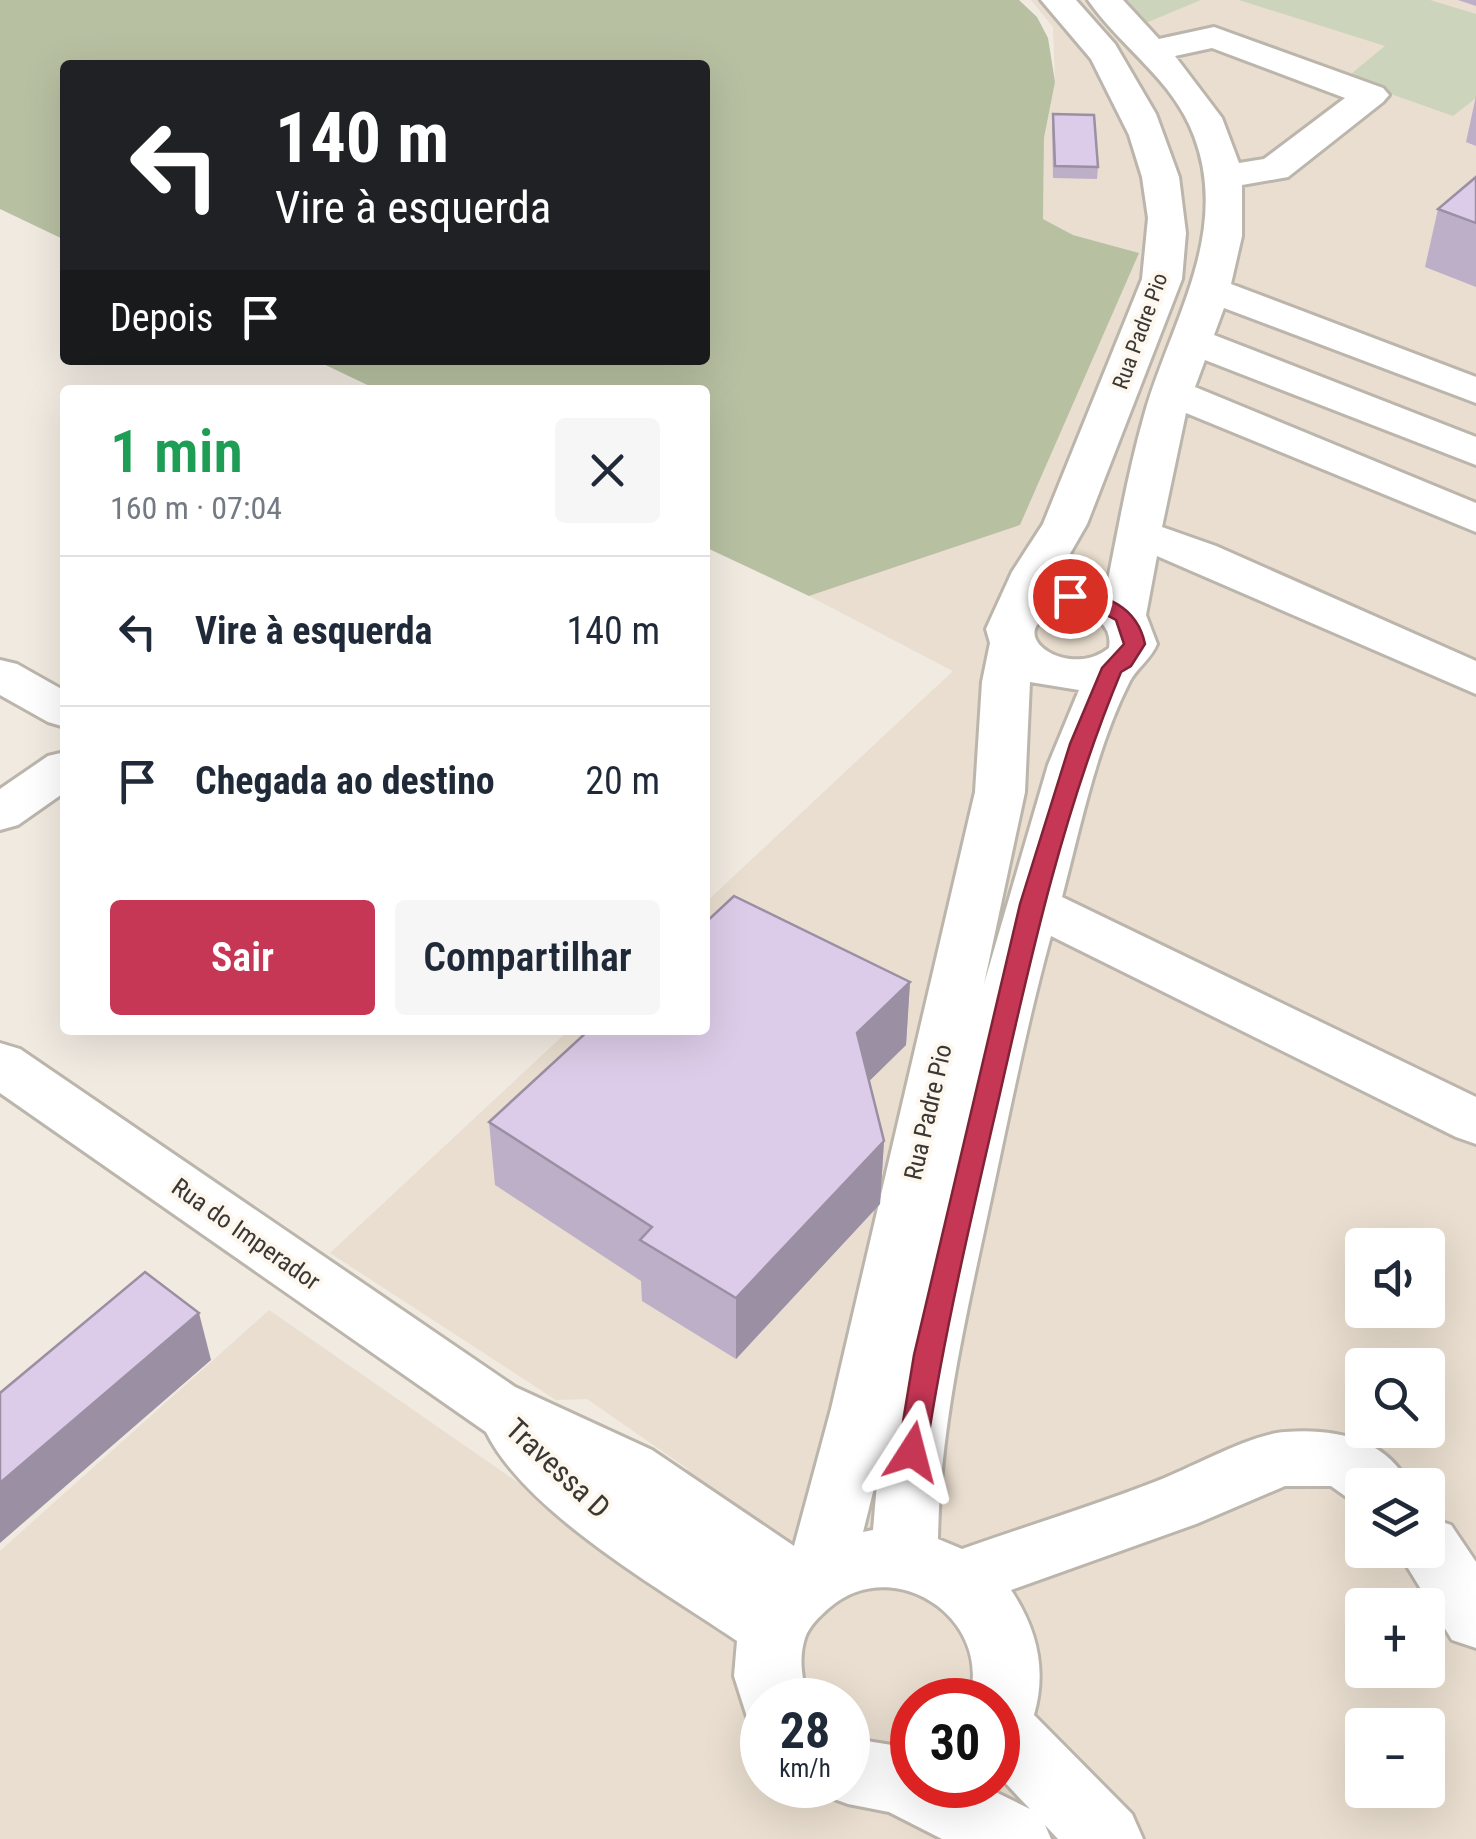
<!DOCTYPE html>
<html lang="pt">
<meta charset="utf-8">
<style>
body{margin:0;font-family:"Roboto Condensed",sans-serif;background:#f6f6f7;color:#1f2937;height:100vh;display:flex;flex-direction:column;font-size:38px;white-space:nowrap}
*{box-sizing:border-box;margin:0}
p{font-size:32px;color:#747a83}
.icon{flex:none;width:55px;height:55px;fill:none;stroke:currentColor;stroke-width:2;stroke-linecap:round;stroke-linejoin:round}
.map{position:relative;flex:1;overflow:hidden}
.side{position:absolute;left:60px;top:385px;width:650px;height:650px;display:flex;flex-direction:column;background:#fff;border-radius:10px;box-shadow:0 10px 40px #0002}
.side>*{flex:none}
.guide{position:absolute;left:60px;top:60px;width:650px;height:305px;border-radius:10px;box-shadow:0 10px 40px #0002;background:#202124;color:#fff;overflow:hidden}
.controls{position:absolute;left:1345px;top:1228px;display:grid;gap:20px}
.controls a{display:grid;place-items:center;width:100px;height:100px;border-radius:10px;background:#fff;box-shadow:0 10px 40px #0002;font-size:50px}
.speed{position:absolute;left:740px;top:1678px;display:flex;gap:20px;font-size:50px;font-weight:700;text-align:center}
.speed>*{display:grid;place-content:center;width:130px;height:130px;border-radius:50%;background:#fff;box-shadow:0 10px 40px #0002;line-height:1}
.speed small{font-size:25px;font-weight:400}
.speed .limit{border:15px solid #d22;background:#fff;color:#111}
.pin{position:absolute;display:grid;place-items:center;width:85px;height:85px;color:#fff;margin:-42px;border:5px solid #fff;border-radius:50%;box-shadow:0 2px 10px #0007}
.me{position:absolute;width:110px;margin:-55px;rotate:9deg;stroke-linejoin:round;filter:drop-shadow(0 0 8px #0008)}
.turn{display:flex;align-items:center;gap:35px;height:210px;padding:0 50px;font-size:45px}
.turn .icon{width:130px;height:130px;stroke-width:2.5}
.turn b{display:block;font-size:70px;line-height:85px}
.then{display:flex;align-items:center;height:95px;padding:0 50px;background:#0003;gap:20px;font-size:38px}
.round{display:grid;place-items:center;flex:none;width:105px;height:105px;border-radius:10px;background:#f6f6f7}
.head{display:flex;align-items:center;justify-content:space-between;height:170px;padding:0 50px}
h1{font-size:60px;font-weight:600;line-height:75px;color:#1e9e55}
.cta{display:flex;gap:20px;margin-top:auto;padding:20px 50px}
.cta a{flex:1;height:115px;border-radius:10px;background:#c63655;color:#fff;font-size:40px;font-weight:600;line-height:115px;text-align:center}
.cta a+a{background:#f6f6f7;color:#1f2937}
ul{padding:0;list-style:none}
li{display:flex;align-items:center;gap:30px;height:150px;padding:0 50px;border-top:2px solid #e0e1e3}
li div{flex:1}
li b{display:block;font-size:38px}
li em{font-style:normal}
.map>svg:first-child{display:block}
.built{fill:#e9decf;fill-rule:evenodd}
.green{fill:#cdd4bc}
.forest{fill:#b7c0a1}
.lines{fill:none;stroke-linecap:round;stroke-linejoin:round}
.minor-casing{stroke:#bbb5ac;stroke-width:6}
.minor{fill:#fff;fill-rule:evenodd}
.wall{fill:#beafc8}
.shaded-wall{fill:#9b8fa3}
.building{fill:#ddcce9;stroke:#9b8fa3;stroke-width:2.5}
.route{fill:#c63655;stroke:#812337;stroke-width:2.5}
.labels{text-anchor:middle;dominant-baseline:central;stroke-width:8;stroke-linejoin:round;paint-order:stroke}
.far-street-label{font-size:22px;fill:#3a3734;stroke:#fef7ee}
.street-label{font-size:25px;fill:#3a3734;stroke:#fef7ee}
.near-street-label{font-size:30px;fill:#3a3734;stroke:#fef7ee}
</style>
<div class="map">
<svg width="1476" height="1839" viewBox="0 0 1476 1839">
<rect width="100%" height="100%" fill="#f1eae1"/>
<path class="built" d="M1031 0H1476V1839H0V1551L269 1310 611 1547 688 1469 587 1399 556 1400 330 1253 569 1030H705V903L953 671 809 596 1020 525 1138 253 1073 235 1043 219 1044 138 1055 82 1053 27ZM1362 1245H1428V1310H1362ZM1362 1365H1428V1430H1362ZM1362 1485H1428V1550H1362ZM1362 1605H1428V1670H1362ZM762 1700H848V1785H762ZM912 1700H998V1785H912ZM1362 1725H1428V1790H1362Z"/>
<path class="green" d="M1115 0H1201L1136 27Z
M1239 0H1430L1476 14V98L1453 116 1357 82 1352 73 1385 46Z"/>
<path class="forest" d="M0 0H1019L1037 17 1048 38 1055 82 1044 138 1043 219 1073 235 1139 253 1020 525 809 596 705 547V390H378L315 360H705V65H65V240L0 209Z"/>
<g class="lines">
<defs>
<path id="minor" d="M1041 0H1076L1115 44 1156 114 1179 177 1186 233 1182 279 1087 524 1052 585 1070 582 1106 590C1118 530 1128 471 1145 412 1171 322 1231 233 1194 136 1173 79 1121 48 1088 0H1123L1159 39 1214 27 1383 88 1389 95 1383 102 1288 177 1242 185V236L1231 284 1476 377V403L1224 308 1214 335 1476 437V465L1205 360 1195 387 1476 503V532L1186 413 1162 527 1216 546 1476 661V694L1157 556 1146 615 1157 644C1151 659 1137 668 1130 681 1096 748 1081 825 1062 897L1476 1097V1144L1456 1137 1051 936C1026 1027 1008 1120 988 1213 965 1320 940 1428 938 1539L962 1549C1027 1526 1093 1506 1157 1481 1191 1468 1251 1434 1285 1432 1333 1428 1387 1438 1409 1485H1362V1508L1331 1486H1285L1196 1524 1011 1590C1037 1629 1047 1670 1034 1715L1132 1814 1143 1839H1058L1045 1825 1051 1839H942L889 1812 848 1804 823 1795 819 1785H848V1738L898 1746 912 1744V1785H981L1030 1809 998 1775V1700H969C994 1618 893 1552 829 1608 820 1616 809 1626 805 1638 798 1660 803 1679 807 1700H762V1728L749 1723 734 1676 737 1641C662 1590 526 1513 486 1432L0 1093V1043L20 1049 515 1387 652 1450 794 1546 831 1409 975 792 982 682 990 643 986 629 1012 572 1043 524 1142 279 1148 218 1142 177 1129 135 1091 59ZM1212 48 1345 98 1264 159 1239 163 1222 118 1175 56ZM1070 610C1092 614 1113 623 1109 648 1064 684 990 624 1070 610ZM1030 682 1079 690 1048 765 984 984 1025 792ZM878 1472 873 1530 863 1532Z
M0 660 17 664 65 691V727L48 722 0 695Z
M65 752V792L18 825 0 830V789L48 756Z
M1428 1517 1451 1525 1476 1562V1648L1452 1640 1397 1550H1428Z"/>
</defs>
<use href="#minor" class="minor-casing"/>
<use href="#minor" class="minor"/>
</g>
<path class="wall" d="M1458 0H1476V6Z
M1476 96V146L1466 142Z
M1053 114 1098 167 1097 179 1053 178 1052 126Z
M1476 177V287L1425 267 1438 209Z
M910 982 906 1045 869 1081 884 1141 880 1204 736 1359 642 1301 641 1281 495 1185 489 1122Z"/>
<path class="shaded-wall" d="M910 982 906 1045 854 1096 857 1033Z
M884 1141 880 1204 736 1359V1298Z
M199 1313 211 1360 0 1543V1483Z"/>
<path class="building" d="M1053 114 1094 115 1098 167 1055 166Z
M1476 177V223L1438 209Z
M734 896 910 982 857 1033 884 1141 736 1298 640 1240 652 1227 489 1122 589 1030H705V923Z
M145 1272 199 1313 0 1483V1393Z"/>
<path class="route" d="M1070 590C1106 595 1137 606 1145 644L1131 666 1121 672C1063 811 1031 956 998 1102 971 1218 944 1334 926 1452L922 1460 912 1464 902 1460 898 1452 914 1355 1020 904 1070 744 1102 668 1124 644 1116 620 1085 604 1063 600 1060 596Z"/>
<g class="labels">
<g class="far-street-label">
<text transform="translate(1140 331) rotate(-70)">Rua Padre Pio</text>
</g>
<g class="street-label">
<text transform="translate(928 1112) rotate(-77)">Rua Padre Pio</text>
<text transform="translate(246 1234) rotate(35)">Rua do Imperador</text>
</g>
<g class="near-street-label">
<text transform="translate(558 1468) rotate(43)">Travessa D</text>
</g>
</g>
</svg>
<div class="controls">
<a><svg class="icon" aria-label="sound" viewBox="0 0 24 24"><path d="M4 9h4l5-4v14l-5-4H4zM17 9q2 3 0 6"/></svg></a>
<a><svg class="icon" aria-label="search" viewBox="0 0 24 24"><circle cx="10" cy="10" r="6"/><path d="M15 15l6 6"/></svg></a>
<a><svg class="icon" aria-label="layers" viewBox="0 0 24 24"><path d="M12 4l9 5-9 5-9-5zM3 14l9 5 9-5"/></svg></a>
<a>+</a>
<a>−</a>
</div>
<div class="speed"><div>28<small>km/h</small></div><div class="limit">30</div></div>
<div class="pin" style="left:1070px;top:596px;background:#d93025"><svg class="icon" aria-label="arrive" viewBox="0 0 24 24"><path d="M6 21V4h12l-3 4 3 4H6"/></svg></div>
<svg class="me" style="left:912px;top:1452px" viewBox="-20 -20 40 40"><path d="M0-17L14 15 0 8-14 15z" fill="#c63655" stroke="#fff" stroke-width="4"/></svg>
<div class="guide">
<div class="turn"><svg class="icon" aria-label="left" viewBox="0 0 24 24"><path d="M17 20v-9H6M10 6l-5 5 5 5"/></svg><div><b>140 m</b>Vire à esquerda</div></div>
<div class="then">Depois<svg class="icon" aria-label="arrive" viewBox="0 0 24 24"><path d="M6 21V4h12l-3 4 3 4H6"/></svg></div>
</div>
<section class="side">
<div class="head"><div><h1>1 min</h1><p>160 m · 07:04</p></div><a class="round"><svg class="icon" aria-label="close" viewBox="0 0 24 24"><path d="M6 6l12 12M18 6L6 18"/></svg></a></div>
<ul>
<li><svg class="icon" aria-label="left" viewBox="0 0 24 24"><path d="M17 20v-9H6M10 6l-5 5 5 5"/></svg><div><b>Vire à esquerda</b></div><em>140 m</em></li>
<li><svg class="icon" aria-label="arrive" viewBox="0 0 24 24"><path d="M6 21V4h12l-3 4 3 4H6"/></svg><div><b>Chegada ao destino</b></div><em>20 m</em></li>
</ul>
<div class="cta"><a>Sair</a><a>Compartilhar</a></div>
</section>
</div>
